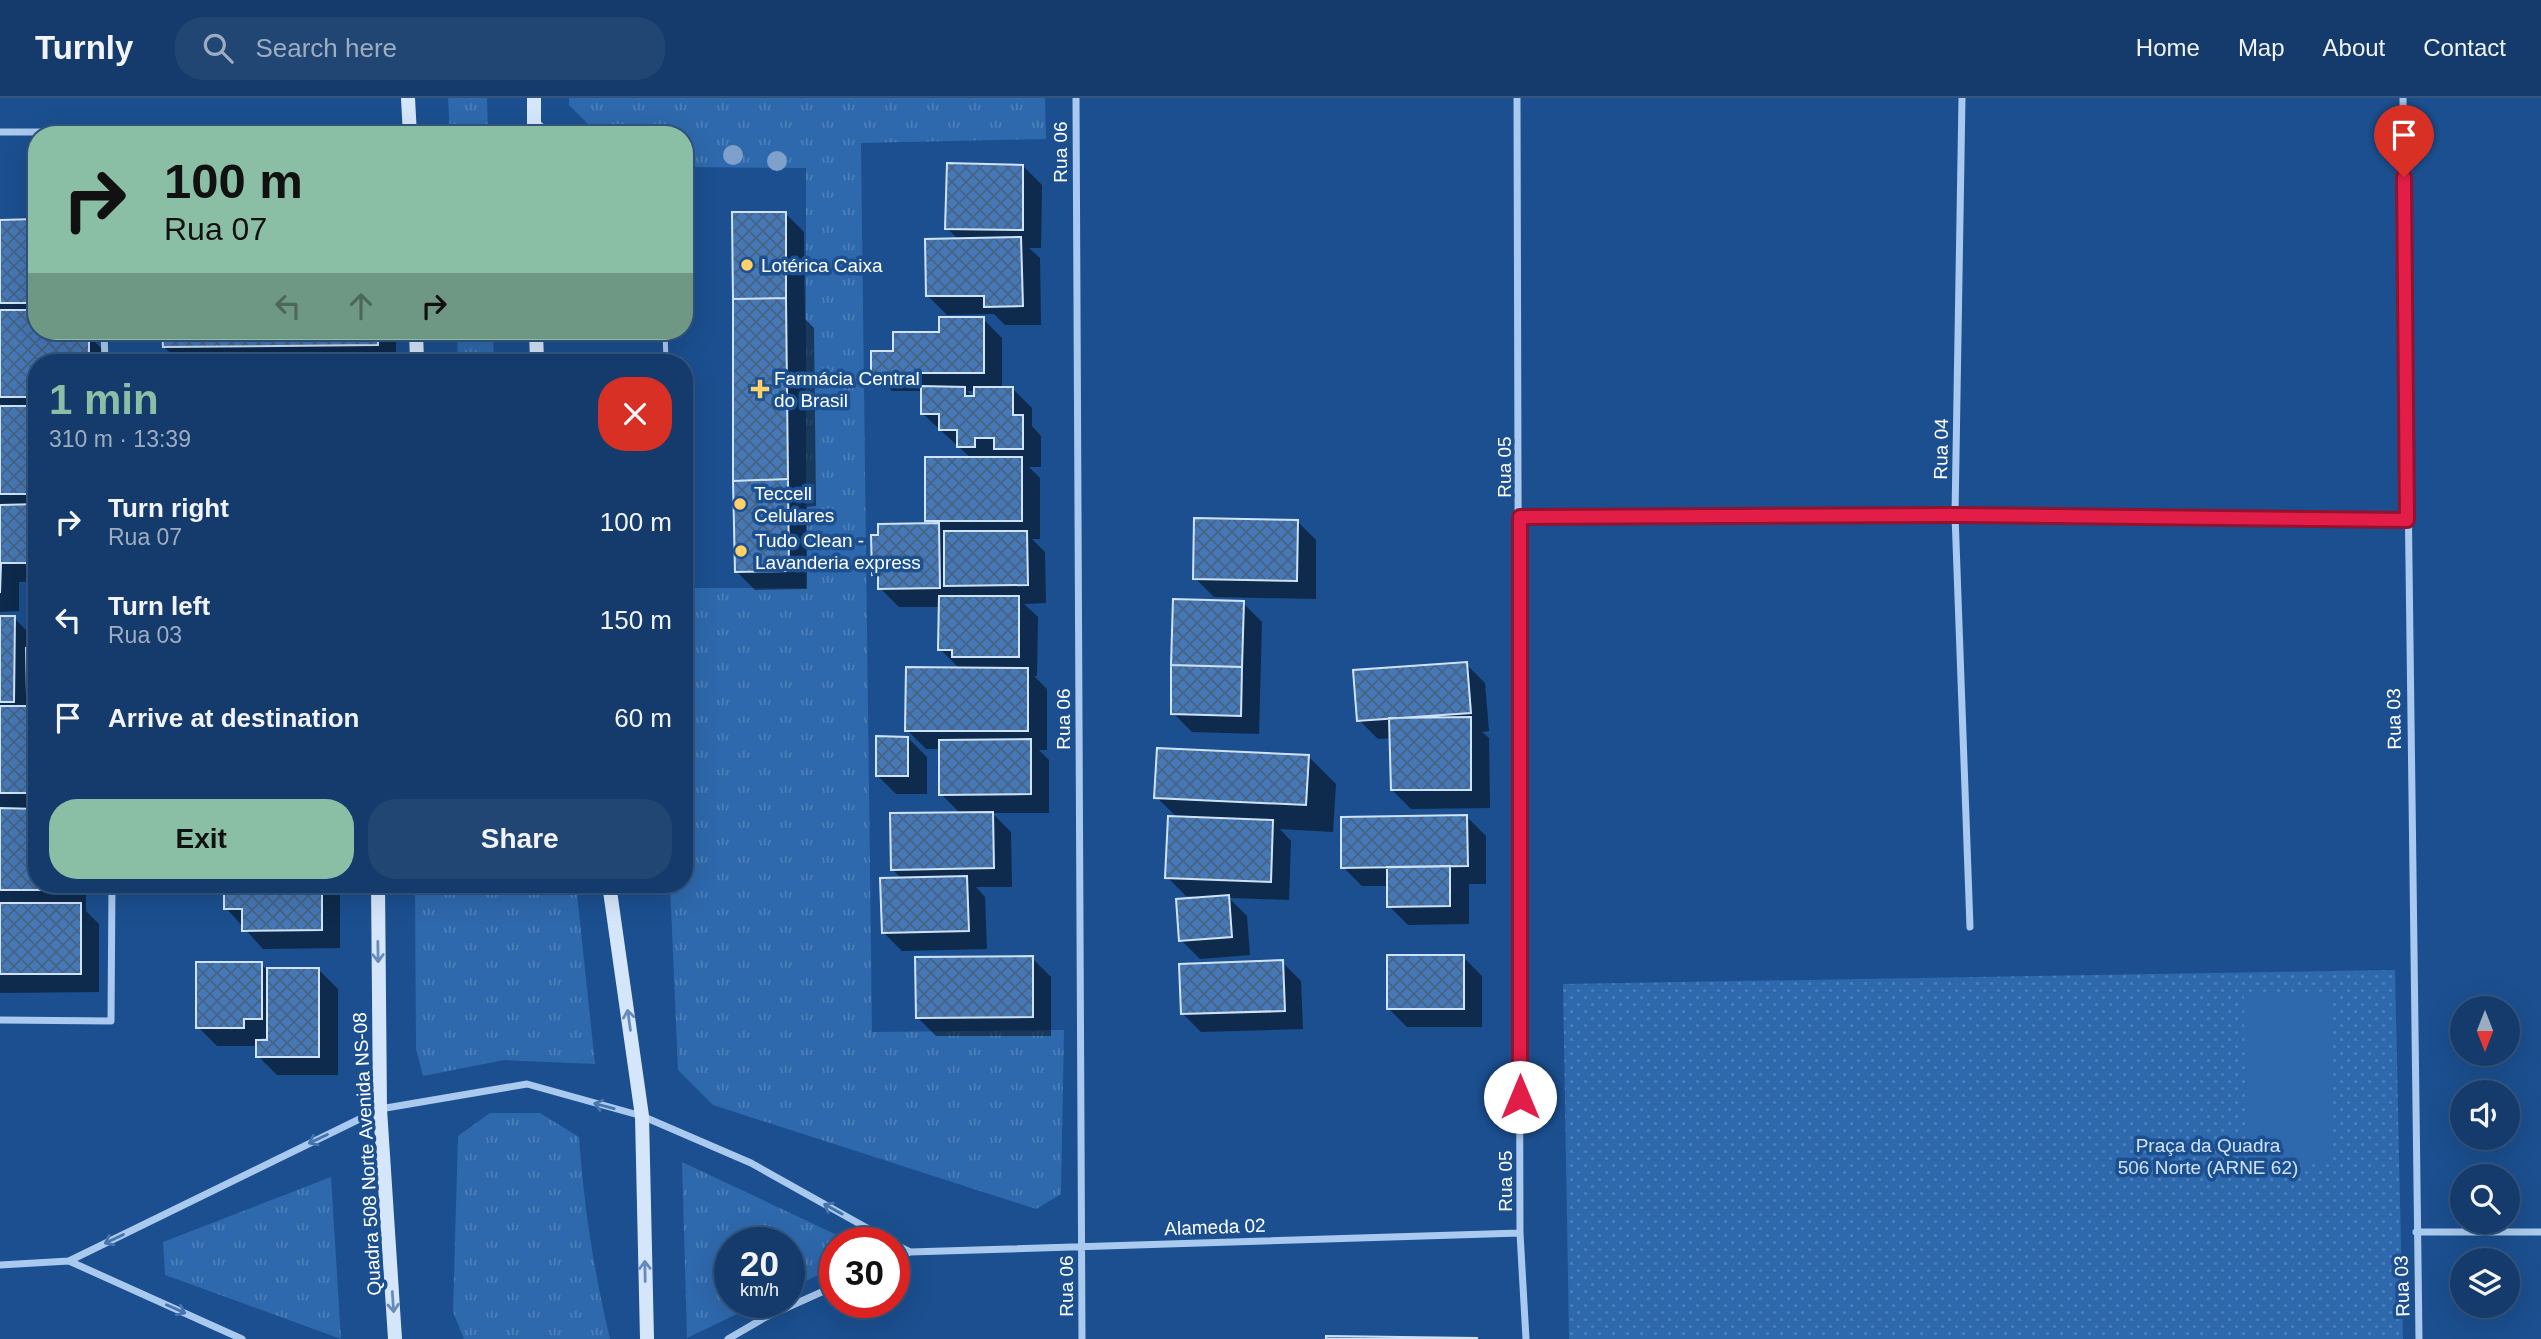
<!DOCTYPE html>
<meta charset="utf-8">
<style>
body{margin:0;font-family:Arial,sans-serif;background:#214673;color:#f1f3f6;height:100vh;display:flex;flex-direction:column;font-size:26px;white-space:nowrap}
*{box-sizing:border-box;margin:0}
p{font-size:23px;color:#9dadc1}
.icon{flex:none;width:38px;height:38px;fill:none;stroke:currentColor;stroke-width:2;stroke-linecap:round;stroke-linejoin:round}
.map{position:relative;flex:1;overflow:hidden}
.details{position:absolute;left:28px;top:256px;width:665px;height:539px;display:flex;flex-direction:column;background:#143b6b;border-radius:28px;box-shadow:0 7px 28px #0002,0 0 0 2px #33557e}
.details>*{flex:none}
.top-card{position:absolute;left:28px;top:28px;width:665px;height:214px;border-radius:28px;box-shadow:0 7px 28px #0002,0 0 0 2px #33557e;background:#8abfa5;color:#111;overflow:hidden}
.needle{width:46px;rotate:180deg}
.controls{position:absolute;left:2450px;top:898px;display:grid;gap:14px}
.controls a{display:grid;place-items:center;width:70px;height:70px;border-radius:50%;background:#143b6b;box-shadow:0 7px 28px #0002,0 0 0 2px #33557e;font-size:35px}
.speed{position:absolute;left:714px;top:1129px;display:flex;gap:14px;font-size:35px;font-weight:700;text-align:center}
.speed>*{display:grid;place-content:center;width:91px;height:91px;border-radius:50%;background:#143b6b;box-shadow:0 7px 28px #0002,0 0 0 2px #33557e;line-height:1}
.speed small{font-size:18px;font-weight:400}
.speed .limit{border:10px solid #d22;background:#fff;color:#111}
.pin{position:absolute;display:grid;place-items:center;width:60px;height:60px;color:#fff;margin:-72px -30px;border-radius:50% 50% 50% 0;rotate:-45deg;box-shadow:0 0 7px #0007}
.pin .icon{rotate:45deg}
.me{position:absolute;width:77px;margin:-38px;rotate:0deg;stroke-linejoin:round;filter:drop-shadow(0 0 5px #0008)}
.turn{display:flex;align-items:center;gap:24px;height:147px;padding:0 21px;font-size:32px}
.turn .icon{width:91px;height:91px;stroke-width:2.5}
.turn b{display:block;font-size:49px;line-height:60px}
.lanes{display:flex;align-items:center;height:66px;padding:0 21px;background:#0003;justify-content:center;gap:35px;direction:ltr}
.lanes .off{opacity:.35}
.round{display:grid;place-items:center;flex:none;width:74px;height:74px;border-radius:28px;background:#214673}
.summary{display:flex;align-items:center;justify-content:space-between;height:119px;padding:0 21px}
h1{font-size:42px;font-weight:700;line-height:52px;color:#8abfa5}
.button{display:flex;gap:14px;margin-top:auto;padding:14px 21px}
.button a{flex:1;height:80px;border-radius:28px;background:#8abfa5;color:#111;font-size:28px;font-weight:700;line-height:80px;text-align:center}
.button a+a{background:#214673;color:#f1f3f6}
ul{padding:0;list-style:none}
li{display:flex;align-items:center;gap:21px;height:98px;padding:0 21px}
li div{flex:1}
li b{display:block;font-size:26px}
li em{font-style:normal}
header{display:flex;align-items:center;gap:42px;box-sizing:border-box;height:98px;padding:0 35px;background:#143b6b;border-bottom:2px solid #33557e}
header strong{font-size:33px}
nav{display:flex;gap:38px;margin-inline-start:auto;font-size:24px}
.search{width:490px;height:63px;background:#214673;display:flex;align-items:center;gap:18px;box-sizing:border-box;padding:0 24px;border-radius:28px;color:#9dadc1;font-size:26px}
.map>svg:first-child{display:block}
.grass{fill:url(#grass-tufts)}
.park{fill:url(#park-dots)}
.garden{fill:#2e69ad}
.shadow{fill:#0007;fill-rule:evenodd}
.building{fill:url(#building-cross-hatch);stroke:#cfe3fa;stroke-width:2}
.lines{fill:none;stroke-linecap:round;stroke-linejoin:round}
.lane{stroke:#a9c9ee;stroke-width:5}
.street{stroke:#a9c9ee;stroke-width:7}
.secondary{stroke:#d6e6fa;stroke-width:14}
.tree{fill:#7ea0ca}
.oneway{stroke:#668bba}
.oneway2{stroke:#4674ac}
.route-casing{stroke:#92132f;stroke-width:18}
.route{stroke:#e11d48;stroke-width:12}
.poi-dot{fill:#ffd166;stroke:#1b4f8f;stroke-width:2.5}
.labels{text-anchor:middle;dominant-baseline:central;stroke-width:7;stroke-linejoin:round;paint-order:stroke}
.street-label{font-size:19px;fill:#fff;stroke:#1b4f8f}
.poi-label{font-size:19px;fill:#fff;stroke:#1b4f8f;text-anchor:start}
.park-label{font-size:19px;fill:#cfe3fa;stroke:#1b4f8f}
</style>
<header>
<strong>Turnly</strong>
<div class="search"><svg class="icon" aria-label="search" viewBox="0 0 24 24"><circle cx="10" cy="10" r="6"/><path d="M15 15l6 6"/></svg>Search here</div>
<nav><a>Home</a><a>Map</a><a>About</a><a>Contact</a></nav>
</header>
<div class="map">
<svg width="2541" height="1241" viewBox="0 0 2541 1241">
<defs>
<pattern id="grass-tufts" width="24" height="20" patternUnits="userSpaceOnUse" patternTransform="scale(1.75)"><rect width="24" height="20" fill="#2e69ad"/><path d="M3 7l-1-3M5 7V3M7 7l1-3M15 17l-1-3M17 17v-4M19 17l1-3" fill="none" stroke="#4d80b9"/></pattern>
<pattern id="park-dots" width="8" height="8" patternUnits="userSpaceOnUse" patternTransform="scale(1.75)"><rect width="8" height="8" fill="#2e69ad"/><path d="M2 2h.1M6 6h.1" fill="none" stroke="#4d80b9" stroke-width="1.8" stroke-linecap="round"/></pattern>
<pattern id="building-cross-hatch" width="8" height="8" patternUnits="userSpaceOnUse" patternTransform="scale(1.75)"><rect width="8" height="8" fill="#4478b7"/><path d="M0 0l8 8M0 8l8-8" fill="none" stroke="#486282"/></pattern>
</defs>
<rect width="100%" height="100%" fill="#1b4f8f"/>
<path class="grass" d="M448 0H487L488 37H450Z
M569 0H1045L1046 41 861 45 872 934 1064 932 1061 1096 1036 1111 713 1007 678 972 670 786H684V490H806V70L684 69V37H599L569 7Z
M457 233H493L494 264H458Z
M415 786H576L595 966 504 962 423 978 416 951Z
M490 1015H540L579 1039C584 1109 594 1174 610 1241H464L453 1214 458 1038Z
M682 1064 852 1144H835V1169L789 1191V1144H730V1204H762L687 1240Z
M331 1079 341 1241 165 1177 163 1144Z"/>
<path class="park" d="M2395 872 2403 1241H1569L1563 886Z"/>
<path class="garden" d="M2330 896 2333 1065 2246 1066 2244 898Z"/>
<path class="shadow" d="M1023 68 1042 87 1041 150H1029L1040 160 1041 227H1005L994 216 947 217 928 198 959 142 947 130Z
M785 115 804 134 805 221 814 230 816 408 807 409V491L755 492 736 473Z
M37 123V233H82L83 237H88L107 256V264H37V483L19 484V513L0 514V124Z
M983 221 1002 240V291H1013L1032 310V328L1041 338V369H1029L1040 380V441H1032L1045 454 1046 505 1024 506 1038 519 1037 578H1034L1047 591V652H1039L1049 662V715H992L1011 734 1012 789H976L985 799 987 851 902 853 883 834 902 781 892 771 961 716 941 696 940 651H926L907 632 960 571 940 551V509H899L880 490V483L873 476 931 427 927 422 972 361 923 316V293H892L873 274 894 254ZM967 293H976V299H973Z
M164 233H396V264H180L164 249Z
M1297 423 1316 442V501L1214 499 1195 480Z
M1243 505 1262 524 1259 636 1192 634 1173 615Z
M0 520H14L33 539V552H37V603L33 599V609H37V786H86V813L99 826V894L0 895Z
M1466 566 1485 585 1489 633 1482 634 1489 640 1490 710 1411 711 1392 692 1391 640 1378 641 1359 622Z
M908 640 927 659V696H896L877 677Z
M1308 658 1336 686 1333 734 1280 731 1291 743 1289 802 1229 800 1247 818 1250 857 1200 861 1181 842 1198 799 1186 798 1167 779 1178 720 1156 699Z
M1467 719 1486 738V786H1469V826L1408 827 1389 808V788H1362L1343 769Z
M226 786H340V850L263 851 226 810Z
M1463 859 1482 878V929H1407L1388 910Z
M1032 860 1051 879V938H936L917 919Z
M1282 864 1301 883 1303 931 1201 934 1182 915Z
M261 866 267 872H319L338 891V977H277L258 958V948H217L198 929ZM262 940H269V944H262Z"/>
<path class="building" d="M947 65 1023 67V132L945 131Z
M732 114H786V200L733 201Z
M37 121V205H0V122Z
M1021 139 1023 208 984 209V198H926L925 141Z
M786 200 788 381 733 383V201Z
M0 212H37V233L89 235V264H37V299H0Z
M939 219H984V275H871V253H893V234H939Z
M162 233H378V247L163 249Z
M921 288 965 289V298H974V289H1013V317H1023V351H994V340H975V349H957V332H939V316H921Z
M0 308H37V396H0Z
M925 359H1022V423H925Z
M788 381 789 473 735 474 733 383Z
M37 406V465H1L0 495V407Z
M1194 420 1298 422 1297 483 1193 481Z
M939 425 940 490 878 491V476L872 477 871 437H878V426Z
M944 433H1027L1028 487 944 488Z
M939 498H1019V559H952V552H938Z
M1173 501 1244 503 1242 569 1171 567Z
M0 518H15L14 604H0Z
M26 550H37V596H27Z
M1467 564 1471 615 1357 623 1353 572Z
M1171 567 1242 569 1241 618 1171 616Z
M906 569 1028 570V633H905Z
M0 608H37V695H0Z
M1471 619V692H1391L1389 620Z
M876 638 908 639V678H876Z
M1031 641V696L939 697V642Z
M1157 650 1309 657 1306 707 1154 700Z
M0 710 37 711V786H68V792H0Z
M993 714 994 770 891 772 890 715Z
M1467 717 1468 768 1341 770V719Z
M1168 718 1273 722 1271 784 1165 780Z
M1450 768V808L1387 809V769Z
M967 778 969 833 882 835 880 780Z
M224 786H322V832L242 833V811H224Z
M1229 797 1232 839 1179 843 1176 801Z
M0 805H81V876H0Z
M1387 857H1464V911H1387Z
M1033 858V919L916 920 915 859Z
M1283 862 1285 913 1181 916 1179 866Z
M196 864H262V921H244V930H196Z
M267 870H319V959H256V942H267Z
M1326 1238 1477 1240V1241H1326Z"/>
<g class="lines">
<path class="lane" d="M538 24 551 37
M665 233 666 264
M538 256 579 264"/>
<path class="street" d="M1076 0 1082 1241
M1517 0 1520 1135 1526 1241
M1962 0 1955 417 1970 829
M2403 0 2419 1241
M0 34H81L82 37
M104 233 105 264
M1520 419 1955 417 2407 422
M0 922 111 923 112 786
M2416 1134H2541
M894 1146 910 1154
M894 1161 910 1154 1520 1135
M69 1163 242 1241
M0 1167 69 1163 380 1011 527 986 642 1018 751 1065 892 1144
M728 1241 766 1219 835 1188"/>
<path class="secondary" d="M408 0 410 37
M534 37V0
M416 233 417 264
M536 233 537 264
M378 786 380 1011 395 1241
M609 786 642 1018 647 1241"/>
</g>
<g class="tree">
<circle cx="733" cy="57" r="10"/>
<circle cx="777" cy="63" r="10"/>
</g>
<defs><path id="oneway-shaft" d="M-6 0H5M1.5-3L5.5 0L1.5 3" fill="none" stroke-width="1.6" stroke-linecap="round" stroke-linejoin="round" transform="scale(1.75)"/></defs>
<g class="oneway">
<use href="#oneway-shaft" transform="translate(378 854) rotate(89)"/>
<use href="#oneway-shaft" transform="translate(629 922) rotate(-98)"/>
<use href="#oneway-shaft" transform="translate(645 1173) rotate(-91)"/>
<use href="#oneway-shaft" transform="translate(393 1204) rotate(86)"/>
</g>
<g class="oneway2">
<use href="#oneway-shaft" transform="translate(604 1008) rotate(-165)"/>
<use href="#oneway-shaft" transform="translate(318 1041) rotate(154)"/>
<use href="#oneway-shaft" transform="translate(833 1111) rotate(-151)"/>
<use href="#oneway-shaft" transform="translate(114 1141) rotate(154)"/>
<use href="#oneway-shaft" transform="translate(176 1211) rotate(24)"/>
</g>
<g class="lines">
<defs>
<path id="route" d="M1520 999V419L1955 417 2407 422 2404 79"/>
</defs>
<use href="#route" class="route-casing"/>
<use href="#route" class="route"/>
</g>
<g class="poi-dot">
<circle cx="747" cy="167" r="7"/>
<path d="M756.5 280.5h7v7h7v7h-7v7h-7v-7h-7v-7h7z"/>
<circle cx="740" cy="406" r="7"/>
<circle cx="741" cy="453" r="7"/>
</g>
<g class="labels">
<g class="street-label">
<text transform="translate(1060 54) rotate(-90)">Rua 06</text>
<text transform="translate(1941 351) rotate(-89)">Rua 04</text>
<text transform="translate(1504 369) rotate(-90)">Rua 05</text>
<text transform="translate(1063 621) rotate(-90)">Rua 06</text>
<text transform="translate(2394 621) rotate(-91)">Rua 03</text>
<text transform="translate(367 1056) rotate(-93)">Quadra 508 Norte Avenida NS-08</text>
<text transform="translate(1505 1083) rotate(-90)">Rua 05</text>
<text transform="translate(1215 1129) rotate(-2)">Alameda 02</text>
<text transform="translate(1066 1188) rotate(-90)">Rua 06</text>
<text transform="translate(2402 1188) rotate(-92)">Rua 03</text>
</g>
<g class="poi-label">
<text x="761" y="167">Lotérica Caixa</text>
<text x="774" y="280">Farmácia Central<tspan x="774" dy="22">do Brasil</tspan></text>
<text x="754" y="395">Teccell<tspan x="754" dy="22">Celulares</tspan></text>
<text x="755" y="442">Tudo Clean -<tspan x="755" dy="22">Lavanderia express</tspan></text>
</g>
<g class="park-label">
<text x="2208" y="1047">Praça da Quadra<tspan x="2208" dy="22">506 Norte (ARNE 62)</tspan></text>
</g>
</g>
</svg>
<div class="controls">
<a><svg class="needle" viewBox="-14 -14 28 28"><path d="M0-13l5 13h-10z" fill="#e53935"/><path d="M0 13l5-13h-10z" fill="#9dadc1"/></svg></a>
<a><svg class="icon" aria-label="sound" viewBox="0 0 24 24"><path d="M4 9h4l5-4v14l-5-4H4zM17 9q2 3 0 6"/></svg></a>
<a><svg class="icon" aria-label="search" viewBox="0 0 24 24"><circle cx="10" cy="10" r="6"/><path d="M15 15l6 6"/></svg></a>
<a><svg class="icon" aria-label="layers" viewBox="0 0 24 24"><path d="M12 4l9 5-9 5-9-5zM3 14l9 5 9-5"/></svg></a>
</div>
<div class="speed"><div>20<small>km/h</small></div><div class="limit">30</div></div>
<div class="pin" style="left:2404px;top:79px;background:#d93025"><svg class="icon" aria-label="arrive" viewBox="0 0 24 24"><path d="M6 21V4h12l-3 4 3 4H6"/></svg></div>
<svg class="me" style="left:1520px;top:999px" viewBox="-20 -20 40 40"><circle r="19" fill="#fff"/><path d="M0-13L10 11 0 6-10 11z" fill="#e11d48"/></svg>
<div class="top-card">
<div class="turn"><svg class="icon" aria-label="right" viewBox="0 0 24 24"><path d="M7 20v-9h11M14 6l5 5-5 5"/></svg><div><b>100 m</b>Rua 07</div></div>
<div class="lanes"><svg class="icon off" aria-label="left" viewBox="0 0 24 24"><path d="M17 20v-9H6M10 6l-5 5 5 5"/></svg><svg class="icon off" aria-label="ahead" viewBox="0 0 24 24"><path d="M12 20V5M6 11l6-6 6 6"/></svg><svg class="icon" aria-label="right" viewBox="0 0 24 24"><path d="M7 20v-9h11M14 6l5 5-5 5"/></svg></div>
</div>
<section class="details">
<div class="summary"><div><h1>1 min</h1><p>310 m · 13:39</p></div><a class="round" style="background:#d93025;color:#fff"><svg class="icon" aria-label="close" viewBox="0 0 24 24"><path d="M6 6l12 12M18 6L6 18"/></svg></a></div>
<ul>
<li><svg class="icon" aria-label="right" viewBox="0 0 24 24"><path d="M7 20v-9h11M14 6l5 5-5 5"/></svg><div><b>Turn right</b><p>Rua 07</p></div><em>100 m</em></li>
<li><svg class="icon" aria-label="left" viewBox="0 0 24 24"><path d="M17 20v-9H6M10 6l-5 5 5 5"/></svg><div><b>Turn left</b><p>Rua 03</p></div><em>150 m</em></li>
<li><svg class="icon" aria-label="arrive" viewBox="0 0 24 24"><path d="M6 21V4h12l-3 4 3 4H6"/></svg><div><b>Arrive at destination</b></div><em>60 m</em></li>
</ul>
<div class="button"><a>Exit</a><a>Share</a></div>
</section>
</div>
